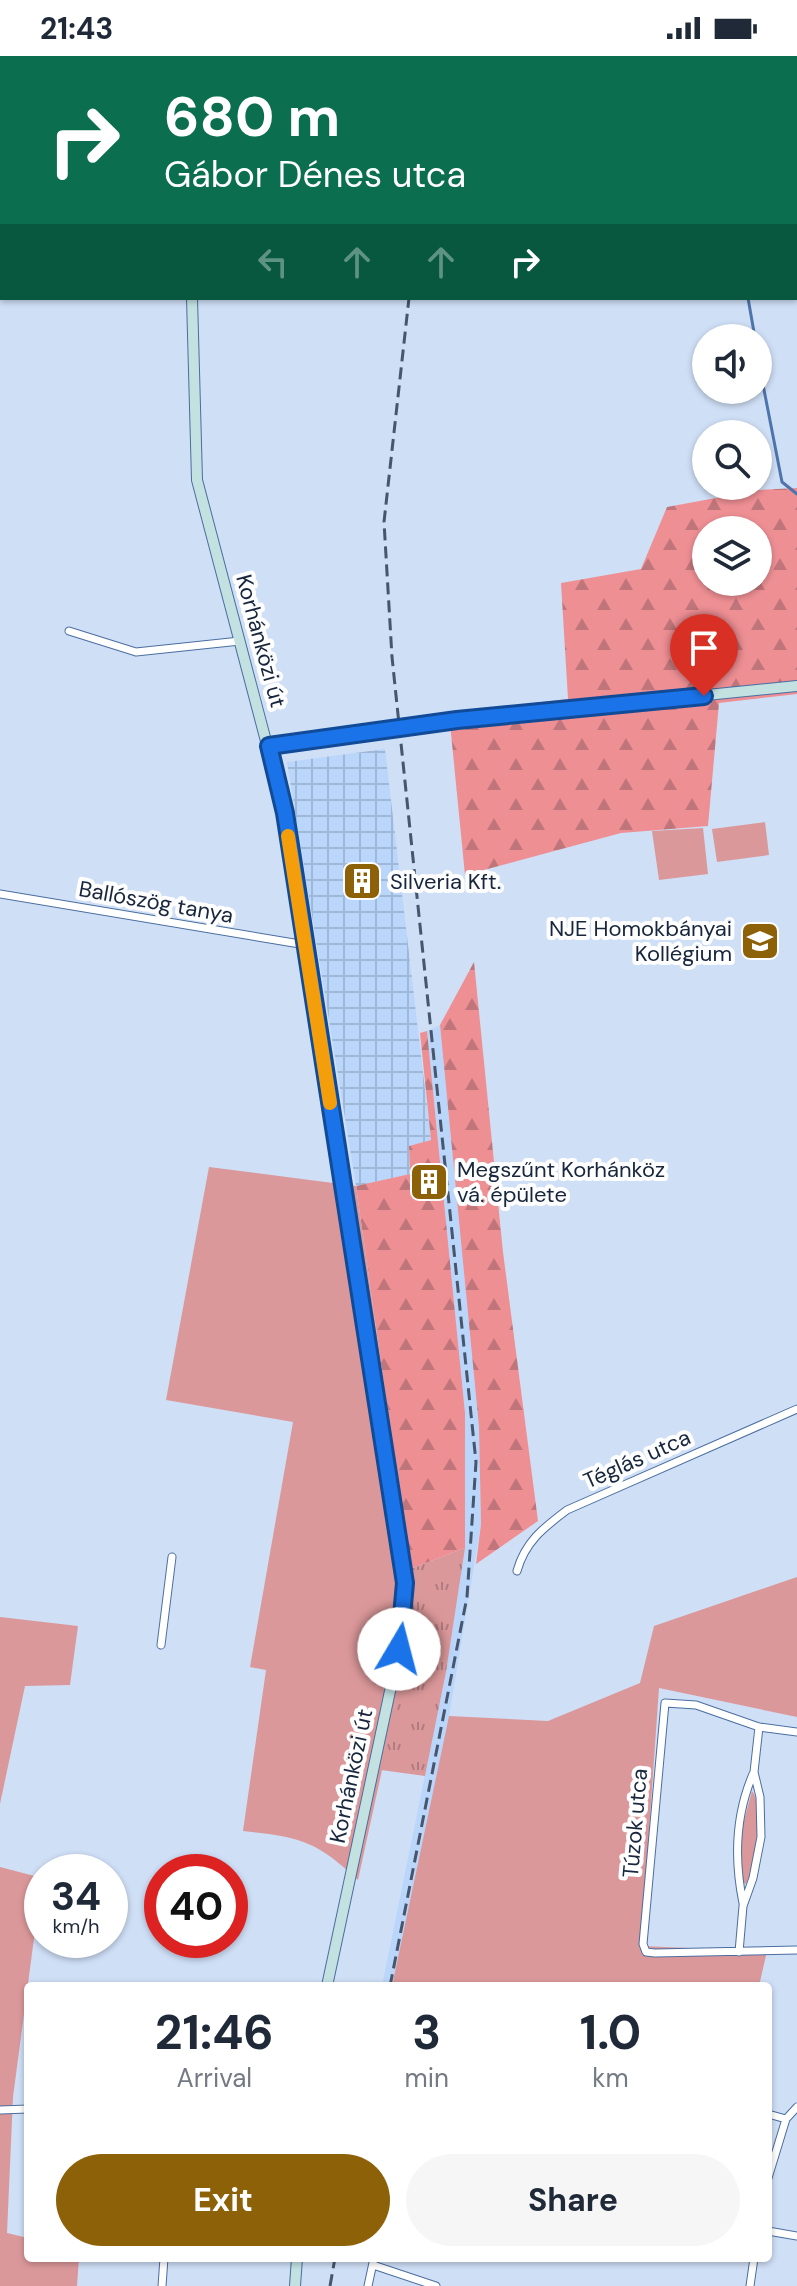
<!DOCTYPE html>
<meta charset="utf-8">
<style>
body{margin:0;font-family:"DM Sans",sans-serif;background:#f6f6f7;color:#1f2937;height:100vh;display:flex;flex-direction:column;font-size:30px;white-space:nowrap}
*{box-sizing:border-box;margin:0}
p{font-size:26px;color:#747a83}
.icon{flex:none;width:44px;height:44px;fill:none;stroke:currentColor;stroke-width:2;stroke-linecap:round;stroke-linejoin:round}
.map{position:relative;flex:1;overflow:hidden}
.sheet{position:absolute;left:24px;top:1926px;width:748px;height:280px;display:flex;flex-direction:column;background:#fff;border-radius:8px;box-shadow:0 2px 6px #0004}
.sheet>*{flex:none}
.top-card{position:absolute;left:0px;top:0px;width:798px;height:244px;box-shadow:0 2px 6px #0004;background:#0b6e4f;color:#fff;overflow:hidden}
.controls{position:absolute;left:692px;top:268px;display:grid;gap:16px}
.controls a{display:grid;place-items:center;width:80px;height:80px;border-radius:50%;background:#fff;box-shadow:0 2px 6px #0004;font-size:40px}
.speed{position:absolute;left:24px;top:1798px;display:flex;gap:16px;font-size:40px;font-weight:700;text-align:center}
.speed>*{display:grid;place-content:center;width:104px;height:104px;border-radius:50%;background:#fff;box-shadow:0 2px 6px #0004;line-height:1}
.speed small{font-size:20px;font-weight:400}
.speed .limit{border:12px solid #d22;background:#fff;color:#111}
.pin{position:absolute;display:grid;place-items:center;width:68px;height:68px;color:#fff;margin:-82px -34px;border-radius:50% 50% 50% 0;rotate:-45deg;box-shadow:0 0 8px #0007}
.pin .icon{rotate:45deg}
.me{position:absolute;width:88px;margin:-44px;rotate:8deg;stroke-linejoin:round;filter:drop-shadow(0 0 6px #0008)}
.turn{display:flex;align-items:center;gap:28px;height:168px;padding:0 32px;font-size:36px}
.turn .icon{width:104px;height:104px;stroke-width:2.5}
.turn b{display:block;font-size:56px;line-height:68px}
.lanes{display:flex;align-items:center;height:76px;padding:0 32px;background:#0003;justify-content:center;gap:40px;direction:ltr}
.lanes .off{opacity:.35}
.eta{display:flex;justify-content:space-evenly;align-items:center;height:136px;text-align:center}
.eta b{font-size:48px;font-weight:700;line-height:56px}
.action{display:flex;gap:16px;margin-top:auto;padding:16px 32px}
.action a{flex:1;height:92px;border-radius:48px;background:#8d6107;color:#fff;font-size:32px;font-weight:700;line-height:92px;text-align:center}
.action a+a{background:#f6f6f7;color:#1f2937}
.status{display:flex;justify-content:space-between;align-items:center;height:56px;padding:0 40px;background:#fff;direction:ltr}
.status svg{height:22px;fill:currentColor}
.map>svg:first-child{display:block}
.built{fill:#bbd6fb}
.industrial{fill:url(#industrial-grid)}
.grass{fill:url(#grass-tufts)}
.forest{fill:url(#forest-firs);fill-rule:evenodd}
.green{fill:#db989a}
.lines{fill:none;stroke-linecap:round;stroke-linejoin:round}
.stream{stroke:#4e74ab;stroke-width:3}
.street-casing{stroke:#4a6ea0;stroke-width:9}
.secondary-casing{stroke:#4a6ea0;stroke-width:12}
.street{stroke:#fff;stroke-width:7}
.secondary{stroke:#c3e1e1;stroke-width:10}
.rail{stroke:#46566c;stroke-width:3;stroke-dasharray:12 6;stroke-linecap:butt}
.route-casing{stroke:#114b97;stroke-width:20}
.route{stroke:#1a73e8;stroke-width:14}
.slow{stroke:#f59e0b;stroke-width:14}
.labels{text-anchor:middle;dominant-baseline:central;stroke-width:8;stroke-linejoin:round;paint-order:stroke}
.street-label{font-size:22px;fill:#17263c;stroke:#fefefe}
.poi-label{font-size:22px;fill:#17263c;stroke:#fefefe;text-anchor:start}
</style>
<div class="status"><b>21:43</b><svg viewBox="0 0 49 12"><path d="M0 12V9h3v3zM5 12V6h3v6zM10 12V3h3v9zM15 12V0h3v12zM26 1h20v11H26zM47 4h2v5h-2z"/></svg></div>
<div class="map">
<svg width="797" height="2230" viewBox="0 0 797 2230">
<defs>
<pattern id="industrial-grid" width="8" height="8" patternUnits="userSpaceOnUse" patternTransform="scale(2)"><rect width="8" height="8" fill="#bbd6fb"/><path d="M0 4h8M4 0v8" fill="none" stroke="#a0b8d8"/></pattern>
<pattern id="grass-tufts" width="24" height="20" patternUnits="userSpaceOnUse" patternTransform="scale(2)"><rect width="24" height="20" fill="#db989a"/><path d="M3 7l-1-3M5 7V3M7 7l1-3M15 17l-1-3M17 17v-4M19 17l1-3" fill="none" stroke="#b17c7f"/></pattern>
<pattern id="forest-firs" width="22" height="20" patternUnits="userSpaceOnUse" patternTransform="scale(2)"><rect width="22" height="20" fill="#ee8f94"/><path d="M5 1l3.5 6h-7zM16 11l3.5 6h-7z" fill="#c0757a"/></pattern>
</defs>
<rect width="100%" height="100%" fill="#cfdff6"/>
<path class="built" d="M440 969 479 1371 481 1468 449 1660 392 1930H382L446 1616 465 1492V1357L427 975Z"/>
<path class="industrial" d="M385 693 431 1084 409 1090 411 1118 356 1130 287 706Z"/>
<path class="grass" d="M465 1492 446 1616 425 1720 381 1714 409 1577 410 1513Z"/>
<path class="forest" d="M797 432V638L719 647 708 770 621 777 465 819 449 657 568 643 561 527 641 513 667 451 759 434ZM706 474H758V526H706Z
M474 906 503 1196 538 1465 476 1508 481 1468 479 1371 440 969Z
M427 975 465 1357V1492L410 1513 356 1130 410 1118 409 1090 431 1084 420 977Z"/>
<path class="green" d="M765 766 769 799 717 806 712 773Z
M703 772 708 818 659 824 652 775Z
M209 1111 356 1130 410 1513 409 1577 404 1613 358 1824C315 1784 300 1781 243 1775L266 1614 250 1611 293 1366 166 1344Z
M797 1521V1661L659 1632 641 1890 767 1895 759 1930H392L449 1660 548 1665 640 1627 654 1570Z
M0 1561 78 1570 70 1629 25 1630 0 1748Z
M752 1735C764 1749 755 1813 746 1828L742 1826V1772Z
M0 1811 42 1822 13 2041 7 2177 28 2182V2202H79L77 2230H0Z"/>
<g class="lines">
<path class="stream" d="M706 2 708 0
M748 242 755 282
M758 303 782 426 797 438"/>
<defs>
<path id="street" d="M69 575 136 596 240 585
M0 838 306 889
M517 1515C525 1486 543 1472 567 1454L797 1353
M161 1589 172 1501
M797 1676 759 1671 696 1649 665 1647 643 1888 646 1896 655 1897 797 1894
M743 1847C734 1803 735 1760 753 1718
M739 1896 743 1850 753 1822 761 1781 760 1741 754 1716 759 1671
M0 2054 28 2053
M768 2058 786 2063
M768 2122 786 2063 797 2051
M768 2175 797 2180
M373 2209 436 2230
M162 2230 164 2202
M368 2230 374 2202
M750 2230 754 2202"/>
<path id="secondary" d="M205 2 206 0
M192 242 197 424 285 757 405 1527 399 1593 327 1930
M269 690 457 664 797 630
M295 2230 297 2202"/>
</defs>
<use href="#street" class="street-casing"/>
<use href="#secondary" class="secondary-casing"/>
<use href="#street" class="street"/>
<use href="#secondary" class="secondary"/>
<path class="rail" d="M438 2V0
M390 1930 467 1541 476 1406 392 601 384 466 409 242
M330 2230 335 2202"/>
</g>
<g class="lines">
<defs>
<path id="route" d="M399 1593 405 1527 285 757 269 690 457 664 704 640"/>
</defs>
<use href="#route" class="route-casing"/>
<use href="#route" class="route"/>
<path class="slow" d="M288 780 330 1047"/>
</g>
<defs>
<symbol id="building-square" viewBox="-11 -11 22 22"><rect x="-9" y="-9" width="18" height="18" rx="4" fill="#8d6107" stroke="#fefefe"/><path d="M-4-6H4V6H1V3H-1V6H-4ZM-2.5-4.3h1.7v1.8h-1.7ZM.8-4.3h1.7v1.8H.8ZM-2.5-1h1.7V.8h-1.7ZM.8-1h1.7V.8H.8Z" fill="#fff"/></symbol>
<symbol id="university-square" viewBox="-11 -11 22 22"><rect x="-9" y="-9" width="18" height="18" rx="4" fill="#8d6107" stroke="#fefefe"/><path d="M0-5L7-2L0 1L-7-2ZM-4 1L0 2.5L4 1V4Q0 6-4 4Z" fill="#fff"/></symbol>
</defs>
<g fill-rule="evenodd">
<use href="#building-square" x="340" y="803" width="44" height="44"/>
<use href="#university-square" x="738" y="863" width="44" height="44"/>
<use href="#building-square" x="407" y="1104" width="44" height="44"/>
</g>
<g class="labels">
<g class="street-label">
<text transform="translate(261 585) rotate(75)">Korhánközi út</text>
<text transform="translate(156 846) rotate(10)">Ballószög tanya</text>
<text transform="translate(637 1403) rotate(-24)">Téglás utca</text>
<text transform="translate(351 1720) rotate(-78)">Korhánközi út</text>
<text transform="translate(635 1767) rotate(-85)">Túzok utca</text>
</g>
<g class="poi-label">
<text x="390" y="825">Silveria Kft.</text>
<text x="732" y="872" text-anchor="end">NJE Homokbányai<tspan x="732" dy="25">Kollégium</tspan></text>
<text x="457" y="1113">Megszűnt Korhánköz<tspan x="457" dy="25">vá. épülete</tspan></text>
</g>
</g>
</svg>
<div class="controls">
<a><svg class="icon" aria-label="sound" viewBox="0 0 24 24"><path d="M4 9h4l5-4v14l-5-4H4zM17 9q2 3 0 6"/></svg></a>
<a><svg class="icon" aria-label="search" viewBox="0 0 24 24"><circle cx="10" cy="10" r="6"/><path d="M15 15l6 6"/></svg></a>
<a><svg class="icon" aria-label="layers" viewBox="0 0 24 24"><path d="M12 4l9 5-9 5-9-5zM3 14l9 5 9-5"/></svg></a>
</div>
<div class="speed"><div>34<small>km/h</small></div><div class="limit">40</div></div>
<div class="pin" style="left:704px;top:640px;background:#d93025"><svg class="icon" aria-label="arrive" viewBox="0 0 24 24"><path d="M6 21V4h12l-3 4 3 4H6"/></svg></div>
<svg class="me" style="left:399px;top:1593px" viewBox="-20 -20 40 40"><circle r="19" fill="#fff"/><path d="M0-13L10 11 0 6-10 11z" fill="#1a73e8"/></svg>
<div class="top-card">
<div class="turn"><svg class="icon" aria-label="right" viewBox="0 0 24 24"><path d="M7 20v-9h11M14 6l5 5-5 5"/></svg><div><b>680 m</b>Gábor Dénes utca</div></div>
<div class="lanes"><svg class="icon off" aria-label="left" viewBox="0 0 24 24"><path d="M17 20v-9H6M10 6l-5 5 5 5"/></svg><svg class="icon off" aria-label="ahead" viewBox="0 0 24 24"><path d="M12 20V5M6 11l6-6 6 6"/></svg><svg class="icon off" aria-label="ahead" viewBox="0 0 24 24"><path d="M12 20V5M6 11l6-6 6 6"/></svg><svg class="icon" aria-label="right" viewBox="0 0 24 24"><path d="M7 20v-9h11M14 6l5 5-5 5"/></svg></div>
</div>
<section class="sheet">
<div class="eta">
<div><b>21:46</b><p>Arrival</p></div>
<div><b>3</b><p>min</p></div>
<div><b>1.0</b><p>km</p></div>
</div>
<div class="action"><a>Exit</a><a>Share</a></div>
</section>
</div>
